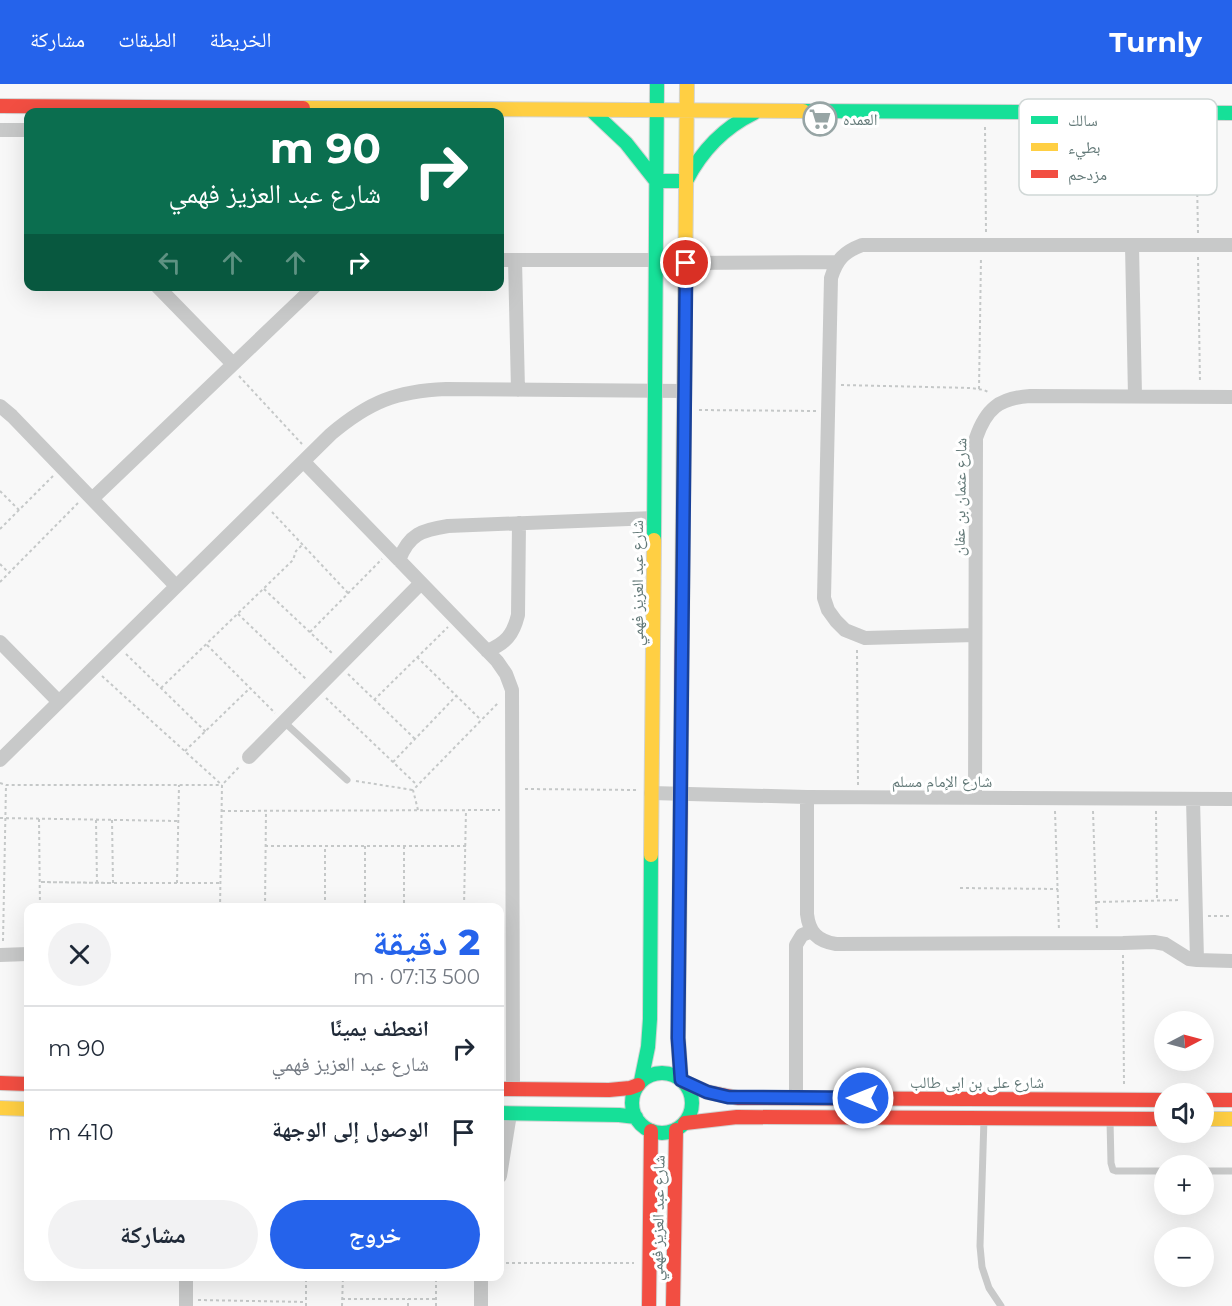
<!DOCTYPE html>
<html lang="ar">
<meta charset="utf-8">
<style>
body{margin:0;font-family:Montserrat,"Noto Naskh Arabic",sans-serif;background:#f2f2f3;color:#1f2937;direction:rtl;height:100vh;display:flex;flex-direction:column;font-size:22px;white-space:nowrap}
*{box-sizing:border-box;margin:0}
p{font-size:20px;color:#747a83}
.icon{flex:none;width:33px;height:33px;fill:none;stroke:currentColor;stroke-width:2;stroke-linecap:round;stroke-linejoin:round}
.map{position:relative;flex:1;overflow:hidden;direction:ltr}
.details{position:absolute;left:24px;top:819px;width:480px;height:378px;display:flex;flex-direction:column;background:#fff;border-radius:12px;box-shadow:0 6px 24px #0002;direction:rtl}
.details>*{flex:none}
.hud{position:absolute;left:24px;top:24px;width:480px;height:183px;border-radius:12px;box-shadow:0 6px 24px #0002;direction:rtl;background:#0b6e4f;color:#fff;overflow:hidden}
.needle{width:39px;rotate:84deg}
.buttons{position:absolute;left:1154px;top:927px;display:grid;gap:12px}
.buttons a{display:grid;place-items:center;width:60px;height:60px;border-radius:50%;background:#fff;box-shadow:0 6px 24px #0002;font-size:30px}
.pin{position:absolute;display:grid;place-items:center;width:51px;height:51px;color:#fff;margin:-26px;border:3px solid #fff;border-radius:50%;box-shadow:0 2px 6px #0007}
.me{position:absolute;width:66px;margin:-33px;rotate:270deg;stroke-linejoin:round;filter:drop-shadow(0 0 4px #0008)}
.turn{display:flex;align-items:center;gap:21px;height:126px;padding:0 24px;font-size:27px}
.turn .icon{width:78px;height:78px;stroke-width:2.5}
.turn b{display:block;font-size:42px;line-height:51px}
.lanes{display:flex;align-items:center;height:57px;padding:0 24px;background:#0003;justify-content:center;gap:30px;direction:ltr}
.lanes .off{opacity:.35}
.round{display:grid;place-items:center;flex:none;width:63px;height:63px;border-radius:32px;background:#f2f2f3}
.summary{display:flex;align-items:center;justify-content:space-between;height:102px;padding:0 24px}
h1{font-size:36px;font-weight:800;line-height:45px;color:#2563eb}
.cta{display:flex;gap:12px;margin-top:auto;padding:12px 24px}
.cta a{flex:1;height:69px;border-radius:36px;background:#2563eb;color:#fff;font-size:24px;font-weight:800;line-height:69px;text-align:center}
.cta a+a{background:#f2f2f3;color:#1f2937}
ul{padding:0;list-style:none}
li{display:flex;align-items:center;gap:18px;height:84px;padding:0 24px;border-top:2px solid #e0e1e3}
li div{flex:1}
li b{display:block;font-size:22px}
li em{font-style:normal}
header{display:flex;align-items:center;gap:36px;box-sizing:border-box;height:84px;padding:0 30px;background:#2563eb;color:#fff}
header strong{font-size:28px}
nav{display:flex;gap:33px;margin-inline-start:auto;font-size:21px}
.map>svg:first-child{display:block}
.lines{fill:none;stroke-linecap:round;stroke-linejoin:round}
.fast-casing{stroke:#d2d4d3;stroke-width:16}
.slow-casing{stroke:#d2d4d3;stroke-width:16}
.jam-casing{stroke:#d2d4d3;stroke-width:16}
.path{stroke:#c5c8c8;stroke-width:2;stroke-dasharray:3 3;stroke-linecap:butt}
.lane{stroke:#c8c9c9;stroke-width:7}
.street{stroke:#c8c9c9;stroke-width:14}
.fast{stroke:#16e098;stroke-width:14}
.slow{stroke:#ffcf43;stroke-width:14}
.jam{stroke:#f24e42;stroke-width:14}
.route-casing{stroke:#184099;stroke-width:15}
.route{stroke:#2563eb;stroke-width:10}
.labels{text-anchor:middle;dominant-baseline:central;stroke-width:6;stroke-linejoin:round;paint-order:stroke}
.poi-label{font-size:16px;fill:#637978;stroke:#fff;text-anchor:start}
.street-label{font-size:16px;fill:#637978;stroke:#fff}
.key{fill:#fff;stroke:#d0d7d6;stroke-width:1.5}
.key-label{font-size:16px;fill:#637978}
</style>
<header>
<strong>Turnly</strong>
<nav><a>الخريطة</a><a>الطبقات</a><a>مشاركة</a></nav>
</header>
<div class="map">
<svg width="1232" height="1222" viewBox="0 0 1232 1222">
<rect width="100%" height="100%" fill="#f8f8f8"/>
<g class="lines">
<defs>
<path id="fast" d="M591 26 626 59 656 97H686C702 66 723 44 754 29
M803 27 1232 29
M654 456 657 0
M632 1019a30 30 0 1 1 60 0a30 30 0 1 1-60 0Z
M641 997 648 963 650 935 651 771
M500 1029 619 1031 636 1033"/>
<path id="slow" d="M303 24 803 27
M682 537 687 0
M651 771 654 456
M680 771 678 954 681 996
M0 1024 28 1025
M1203 1035H1232"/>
<path id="jam" d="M0 22 303 24
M680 771 682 537
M684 998 707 1008 738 1014 1164 1016
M0 999 28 1000
M500 1005 609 1006 630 1004 638 1001
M1203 1016H1232
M685 1039 737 1033 1164 1035
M649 1222 651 1047
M673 1222 676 1046"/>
</defs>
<use href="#fast" class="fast-casing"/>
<use href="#slow" class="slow-casing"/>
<use href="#jam" class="jam-casing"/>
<path class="path" d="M985 43 986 148
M1196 44 1198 149
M1198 173 1200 299
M239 292 302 360
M841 301 972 304 984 306 990 309
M979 305 981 173
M699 326 816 327
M0 407 19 426
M272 428 348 509
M0 445 53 392
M0 480 9 489
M0 498 79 418
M264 505 333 570
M238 530 306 595
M310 548 382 475
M207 561 275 629
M857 566 858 701
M126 570 206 648
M417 573 481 636
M348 590 415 655
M102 592 222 701
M161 604 293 476 296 467 302 461
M326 614 417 701
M374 616 448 543
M185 667 250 604
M393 678 457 611
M356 697 413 706
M0 699 6 701H222
M525 705 637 706
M418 726 413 706 499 618
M222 727 500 726
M1055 727 1059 847
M1093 727 1097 847
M1156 727 1157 817
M0 734 178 737
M39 735 40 824
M96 736 97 799
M112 736 113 799 40 798 113 799H220
M265 762H466
M365 762V824
M404 762V822
M177 799 179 701
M960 804 1058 805
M1097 818 1181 816
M325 822V762
M464 822 466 726
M220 823H325
M265 823 266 727
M404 823 500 821
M220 824 222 701 239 683
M1208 832H1232
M3 857 6 701
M1123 871 1124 1000
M500 1179H634
M342 1215H436
M198 1216 306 1218
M306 1222V1192
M342 1222 343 1192
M408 1222V1215
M436 1222V1192"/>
<path class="lane" d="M283 637 347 696
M984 1035 980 1162 982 1183 989 1204 1001 1222
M1110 1037 1111 1079 1113 1086 1116 1087H1164
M1203 1087H1232"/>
<path class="street" d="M0 46H28
M1132 161 1135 312
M500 176H656
M515 176 518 306
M685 179 838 178
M157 202 233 280
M0 322 12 332 176 502
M304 378 497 577 506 590 512 606 513 1005
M92 415 315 202
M399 476C409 450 422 446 448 442L654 434
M975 551 865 554 845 546 836 537 828 526 824 514 831 194C837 175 844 168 862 161H1232
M0 558 59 618
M487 567C506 559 513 551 518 531L519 439
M249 673 421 499
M0 676 331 350C369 318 396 307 446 305L684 307
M651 709 807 713 1232 715
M807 713V830C809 848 817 857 836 860L1123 859 1154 858 1165 860 1189 875 1197 876 1232 877
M975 714 976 354C986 325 999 314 1030 312L1232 313
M1193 715 1197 876
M0 871 28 870
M796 1014V861L802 851 812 847
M500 1092 510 1030
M481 1192V1222
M186 1222V1192"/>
<use href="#fast" class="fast"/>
<use href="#slow" class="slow"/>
<use href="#jam" class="jam"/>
</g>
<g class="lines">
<defs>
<path id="route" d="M686 179 678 954 681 996 707 1008 728 1013 863 1014"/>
</defs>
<use href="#route" class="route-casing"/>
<use href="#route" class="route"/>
</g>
<defs>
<symbol id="supermarket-ring" viewBox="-11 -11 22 22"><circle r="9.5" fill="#fff" stroke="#97a5a5" stroke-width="1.5"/><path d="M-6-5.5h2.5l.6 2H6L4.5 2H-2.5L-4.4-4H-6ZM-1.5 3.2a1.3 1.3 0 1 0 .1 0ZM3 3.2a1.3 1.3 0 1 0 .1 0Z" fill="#97a5a5"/></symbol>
</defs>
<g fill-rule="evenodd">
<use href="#supermarket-ring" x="801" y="16" width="38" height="38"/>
</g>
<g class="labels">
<g class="poi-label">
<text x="843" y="35">العمده</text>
</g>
<g class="street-label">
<text transform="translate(960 413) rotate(-89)">شارع عثمان بن عفان</text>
<text transform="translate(637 499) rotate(-90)">شارع عبد العزيز فهمي</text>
<text x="942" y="697">شارع الإمام مسلم</text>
<text x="977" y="998">شارع على بن ابى طالب</text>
<text transform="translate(658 1134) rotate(-89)">شارع عبد العزيز فهمي</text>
</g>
</g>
<rect x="1019" y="15" width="198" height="96" rx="9" class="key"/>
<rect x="1031" y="32" width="27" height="8" fill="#16e098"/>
<rect x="1031" y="59" width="27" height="8" fill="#ffcf43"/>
<rect x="1031" y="86" width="27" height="8" fill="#f24e42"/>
<g class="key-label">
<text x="1068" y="42">سالك</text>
<text x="1068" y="69">بطيء</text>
<text x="1068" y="96">مزدحم</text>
</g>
</svg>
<div class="buttons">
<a><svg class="needle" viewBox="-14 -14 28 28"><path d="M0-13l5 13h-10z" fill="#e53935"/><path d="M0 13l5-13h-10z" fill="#747a83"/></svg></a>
<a><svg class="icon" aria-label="sound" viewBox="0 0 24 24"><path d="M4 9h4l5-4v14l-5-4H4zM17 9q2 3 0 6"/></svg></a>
<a>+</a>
<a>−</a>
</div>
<div class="pin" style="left:686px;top:179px;background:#d93025"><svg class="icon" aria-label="arrive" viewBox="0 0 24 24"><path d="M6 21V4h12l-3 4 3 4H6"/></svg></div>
<svg class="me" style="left:863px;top:1014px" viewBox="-20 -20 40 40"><circle r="17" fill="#2563eb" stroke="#fff" stroke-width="3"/><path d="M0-11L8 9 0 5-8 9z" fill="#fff"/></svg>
<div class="hud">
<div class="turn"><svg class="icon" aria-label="right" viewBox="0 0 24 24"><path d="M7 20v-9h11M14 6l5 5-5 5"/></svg><div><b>90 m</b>شارع عبد العزيز فهمي</div></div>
<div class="lanes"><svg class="icon off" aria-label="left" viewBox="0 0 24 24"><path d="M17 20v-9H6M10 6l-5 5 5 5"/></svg><svg class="icon off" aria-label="ahead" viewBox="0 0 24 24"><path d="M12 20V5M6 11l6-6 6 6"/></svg><svg class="icon off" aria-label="ahead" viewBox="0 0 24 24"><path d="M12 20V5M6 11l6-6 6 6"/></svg><svg class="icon" aria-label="right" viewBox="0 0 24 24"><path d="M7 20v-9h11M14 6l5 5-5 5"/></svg></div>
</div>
<section class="details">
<div class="summary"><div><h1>2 دقيقة</h1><p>500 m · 07:13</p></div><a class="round"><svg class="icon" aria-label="close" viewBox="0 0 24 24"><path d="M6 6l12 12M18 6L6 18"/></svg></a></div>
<ul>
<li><svg class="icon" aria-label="right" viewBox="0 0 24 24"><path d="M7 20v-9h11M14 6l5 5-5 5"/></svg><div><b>انعطف يمينًا</b><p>شارع عبد العزيز فهمي</p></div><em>90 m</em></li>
<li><svg class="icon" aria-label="arrive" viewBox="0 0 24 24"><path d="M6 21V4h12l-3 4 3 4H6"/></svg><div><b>الوصول إلى الوجهة</b></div><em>410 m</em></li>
</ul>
<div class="cta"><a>خروج</a><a>مشاركة</a></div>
</section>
</div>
